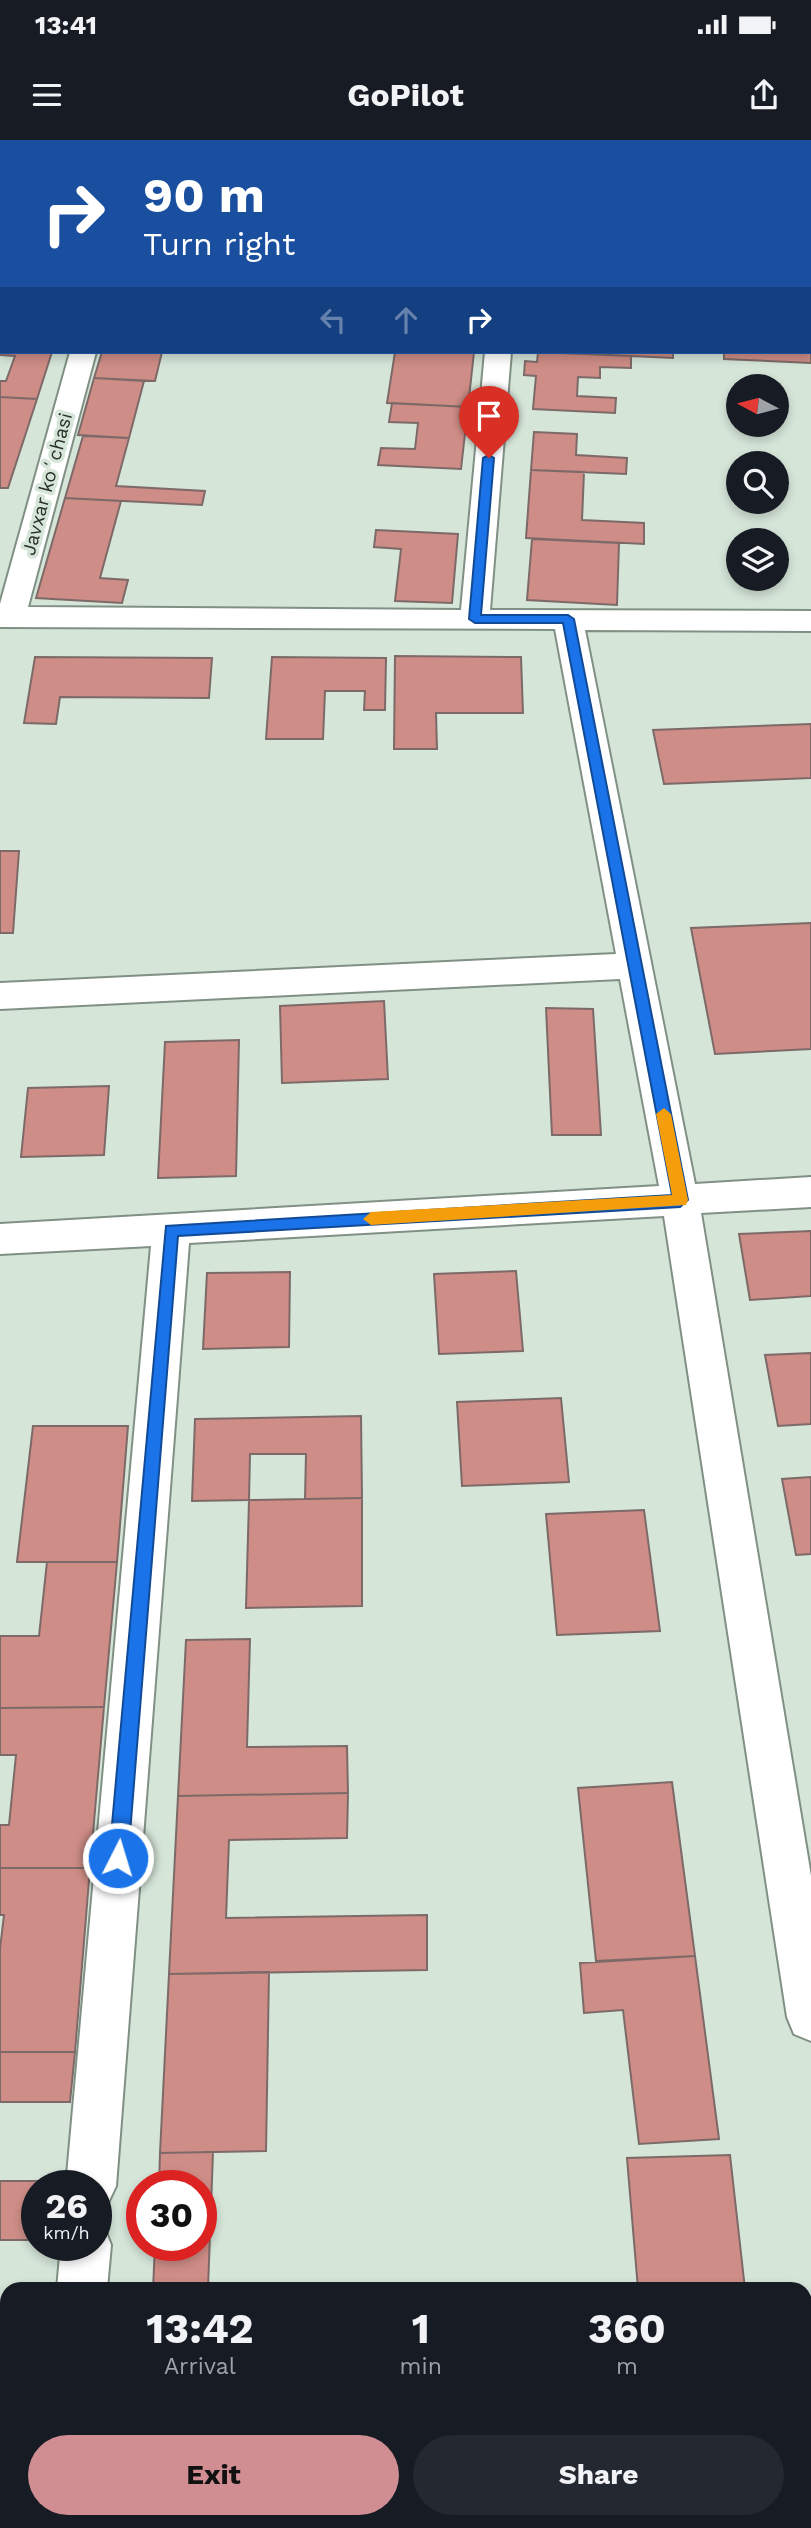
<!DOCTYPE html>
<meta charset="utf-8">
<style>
body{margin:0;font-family:"Work Sans",sans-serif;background:#242831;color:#f1f3f6;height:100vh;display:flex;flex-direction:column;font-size:26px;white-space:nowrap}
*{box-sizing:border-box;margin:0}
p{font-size:23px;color:#9ea1a6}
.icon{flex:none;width:38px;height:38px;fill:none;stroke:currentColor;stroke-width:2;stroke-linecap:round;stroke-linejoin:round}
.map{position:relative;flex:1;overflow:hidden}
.details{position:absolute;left:0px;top:2142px;width:812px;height:247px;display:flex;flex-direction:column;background:#171b24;border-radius:21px 21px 0 0;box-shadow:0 4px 10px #0003}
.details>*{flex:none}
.top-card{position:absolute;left:0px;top:0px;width:812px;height:214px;box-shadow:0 4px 10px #0003;background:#1a4fa0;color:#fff;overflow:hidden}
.needle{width:46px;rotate:277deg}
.buttons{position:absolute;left:726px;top:234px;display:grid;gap:14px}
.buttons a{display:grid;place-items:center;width:63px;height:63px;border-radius:50%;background:#171b24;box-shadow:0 4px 10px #0003;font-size:35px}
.speed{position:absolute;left:21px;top:2030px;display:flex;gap:14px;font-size:35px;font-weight:700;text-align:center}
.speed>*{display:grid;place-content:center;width:91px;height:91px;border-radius:50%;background:#171b24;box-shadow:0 4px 10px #0003;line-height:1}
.speed small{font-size:18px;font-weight:400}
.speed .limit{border:10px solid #d22;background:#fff;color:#111}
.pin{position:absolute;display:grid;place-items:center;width:60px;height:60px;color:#fff;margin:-72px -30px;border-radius:50% 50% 50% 0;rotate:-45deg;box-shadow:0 0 7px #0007}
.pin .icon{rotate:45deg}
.me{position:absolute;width:77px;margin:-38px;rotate:5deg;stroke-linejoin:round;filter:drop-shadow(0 0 5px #0008)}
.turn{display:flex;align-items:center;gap:24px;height:147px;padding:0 28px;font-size:32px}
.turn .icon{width:91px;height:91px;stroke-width:2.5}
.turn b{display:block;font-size:49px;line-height:60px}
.lanes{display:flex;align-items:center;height:66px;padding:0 28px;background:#0003;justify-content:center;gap:35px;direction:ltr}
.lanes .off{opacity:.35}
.eta{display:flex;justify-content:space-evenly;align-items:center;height:119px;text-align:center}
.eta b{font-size:42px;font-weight:700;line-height:49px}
.button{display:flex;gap:14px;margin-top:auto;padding:14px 28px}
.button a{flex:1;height:80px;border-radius:42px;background:#d08e93;color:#111;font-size:28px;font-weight:700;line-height:80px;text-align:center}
.button a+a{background:#242831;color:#f1f3f6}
.status{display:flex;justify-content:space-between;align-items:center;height:49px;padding:0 35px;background:#171b24;direction:ltr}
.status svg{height:19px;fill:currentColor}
header{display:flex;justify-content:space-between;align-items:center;height:91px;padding:0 28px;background:#171b24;font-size:32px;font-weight:700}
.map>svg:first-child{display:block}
.building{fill:#ce8d86;stroke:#7d6a68;stroke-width:2}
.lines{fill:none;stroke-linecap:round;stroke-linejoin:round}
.minor-casing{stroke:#819084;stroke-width:4}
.minor{fill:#fff;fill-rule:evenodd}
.route{fill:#1a73e8;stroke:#114b97;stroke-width:2}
.slow{fill:#f59e0b}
.labels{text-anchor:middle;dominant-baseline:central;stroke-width:7;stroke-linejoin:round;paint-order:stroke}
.far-street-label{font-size:19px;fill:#292f2a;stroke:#d5e5d8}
</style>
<div class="status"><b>13:41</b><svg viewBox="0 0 49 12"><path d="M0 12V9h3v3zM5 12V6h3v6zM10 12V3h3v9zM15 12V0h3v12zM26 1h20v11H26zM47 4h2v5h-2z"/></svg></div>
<header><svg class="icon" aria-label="menu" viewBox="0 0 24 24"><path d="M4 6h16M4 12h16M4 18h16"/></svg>GoPilot<svg class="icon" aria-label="share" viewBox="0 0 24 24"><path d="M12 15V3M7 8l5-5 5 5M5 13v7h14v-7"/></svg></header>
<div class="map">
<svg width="811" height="2388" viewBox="0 0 811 2388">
<rect width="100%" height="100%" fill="#d5e5d8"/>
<path class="building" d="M8 0H108L107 2Z
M157 0H263L157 2Z
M811 196V223L724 219V212H810Z
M2 207V212H52L37 259 0 257V241H6L15 216 0 215Z
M102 212H162L155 241 94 238Z
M395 212H474L468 267 387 263Z
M538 212 631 216V228L600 227V238L578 237 577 256 616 258 615 273 533 269 536 236 524 235 525 221 537 222Z
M545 212H673V218L631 216Z
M94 238 144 241 129 298 78 295Z
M0 257 37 259 8 348H0Z
M392 263 468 267 461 329 378 325 381 308 415 309 418 283 389 282Z
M534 292 577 294 576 315 627 318 626 334 531 330Z
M83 296 129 298 116 346 205 351 202 365 65 358Z
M531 330 584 332 582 380 644 383V404L526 398Z
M65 358 121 361 100 438 128 440 122 463 36 458Z
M376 390 458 394 452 463 395 461 401 409 374 407Z
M532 399 619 403 617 465 527 460Z
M395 516 521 517 523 573H436L437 609H394Z
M35 517 212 518 209 558 60 557 56 584 24 583Z
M272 517 386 518 385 570H364L365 551H325L323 599H266Z
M811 584V638L664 644 653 590Z
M0 711H19L13 793H0Z
M811 783V909L715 914 691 788Z
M384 861 388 939 282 943 280 866Z
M546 868 593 869 601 995H552Z
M239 900 236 1036 158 1038 165 902Z
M109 946 104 1015 21 1017 28 948Z
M811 1091V1156L750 1160 739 1094Z
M516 1131 523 1211 439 1214 434 1134Z
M290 1132 289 1207 203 1209 207 1133Z
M811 1213V1284L778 1286 765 1215Z
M561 1258 569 1342 462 1346 457 1262Z
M361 1276 362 1358 305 1359 306 1314H250L249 1360 192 1361 195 1279Z
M33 1286H128L117 1422H17Z
M811 1337V1414L796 1415 782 1339Z
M362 1358V1466L246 1468 249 1360Z
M644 1370 660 1491 557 1495 546 1374Z
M47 1422H117L104 1567 0 1568V1496H39Z
M250 1499 247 1607 347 1606 348 1653 178 1656 186 1500Z
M104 1567 90 1728H0V1685H9L16 1615H0V1568Z
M672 1642 695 1816 596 1821 578 1648Z
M348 1653 347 1698 229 1700 226 1778 427 1775V1830L169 1834 178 1656Z
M0 1728H90L75 1912H0V1809L4 1775H0Z
M695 1816 719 1999 639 2004 623 1870 584 1873 580 1823Z
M269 1832 266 2011 160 2013 169 1834Z
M0 1912H75L70 1962H0Z
M213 2012 208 2149H153L155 2105H201V2046H159L160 2013Z
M730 2015 745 2149H638L627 2018Z
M0 2041H59V2046H37V2100H0Z
M142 2382H259V2388H141Z"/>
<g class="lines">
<defs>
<path id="minor" d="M129 0H153V2H129Z
M505 0H529L504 2Z
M70 212H96L28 467 461 470 485 212H511L490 470 811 471V491L585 490 695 1044 811 1037V1067L701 1073 811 1736V1901L794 1894 787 1877 664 1076 189 1103 116 2046 108 2063 96 2068V2046H66L151 1106 0 1114V1084L659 1046 620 839 0 869V843L616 814 555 489 0 487V464Z
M96 2084 104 2087 111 2105 107 2149H57L61 2105H96Z
M35 2382H89V2388H35Z"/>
</defs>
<use href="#minor" class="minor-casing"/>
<use href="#minor" class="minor"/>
</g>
<path class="route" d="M489 315 494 318 481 475H568L574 479 688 1060 680 1067 178 1096 128 1718 125 1725 118 1727 112 1725 109 1718 166 1086 672 1055 563 483H475L469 479 483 318Z"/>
<path class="slow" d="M664 968 671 974 688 1060 686 1065 371 1085 363 1079 371 1072 672 1055 656 974Z"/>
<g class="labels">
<g class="far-street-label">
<text transform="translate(47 344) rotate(-75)">Javxar koʻchasi</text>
</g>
</g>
</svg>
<div class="buttons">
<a><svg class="needle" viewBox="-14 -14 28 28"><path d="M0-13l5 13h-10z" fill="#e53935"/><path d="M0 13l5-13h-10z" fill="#9ea1a6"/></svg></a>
<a><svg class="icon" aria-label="search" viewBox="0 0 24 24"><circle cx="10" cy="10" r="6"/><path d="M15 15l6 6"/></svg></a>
<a><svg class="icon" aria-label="layers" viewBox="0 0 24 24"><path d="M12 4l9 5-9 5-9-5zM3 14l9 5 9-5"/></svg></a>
</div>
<div class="speed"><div>26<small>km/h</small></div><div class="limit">30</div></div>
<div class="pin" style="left:489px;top:318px;background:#d93025"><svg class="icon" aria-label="arrive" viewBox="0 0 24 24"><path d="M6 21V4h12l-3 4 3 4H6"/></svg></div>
<svg class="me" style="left:118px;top:1718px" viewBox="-20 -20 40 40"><circle r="17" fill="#1a73e8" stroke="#fff" stroke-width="3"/><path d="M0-11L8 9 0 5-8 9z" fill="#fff"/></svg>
<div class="top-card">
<div class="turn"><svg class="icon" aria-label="right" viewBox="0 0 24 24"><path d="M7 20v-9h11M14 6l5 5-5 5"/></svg><div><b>90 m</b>Turn right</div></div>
<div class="lanes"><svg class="icon off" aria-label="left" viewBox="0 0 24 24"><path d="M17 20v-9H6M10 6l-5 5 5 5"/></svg><svg class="icon off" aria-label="ahead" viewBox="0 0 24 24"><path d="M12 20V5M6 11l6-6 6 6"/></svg><svg class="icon" aria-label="right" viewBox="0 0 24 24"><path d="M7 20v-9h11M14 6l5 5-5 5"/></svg></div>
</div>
<section class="details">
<div class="eta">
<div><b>13:42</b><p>Arrival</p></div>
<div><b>1</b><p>min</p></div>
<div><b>360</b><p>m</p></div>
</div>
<div class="button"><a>Exit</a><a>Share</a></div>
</section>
</div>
